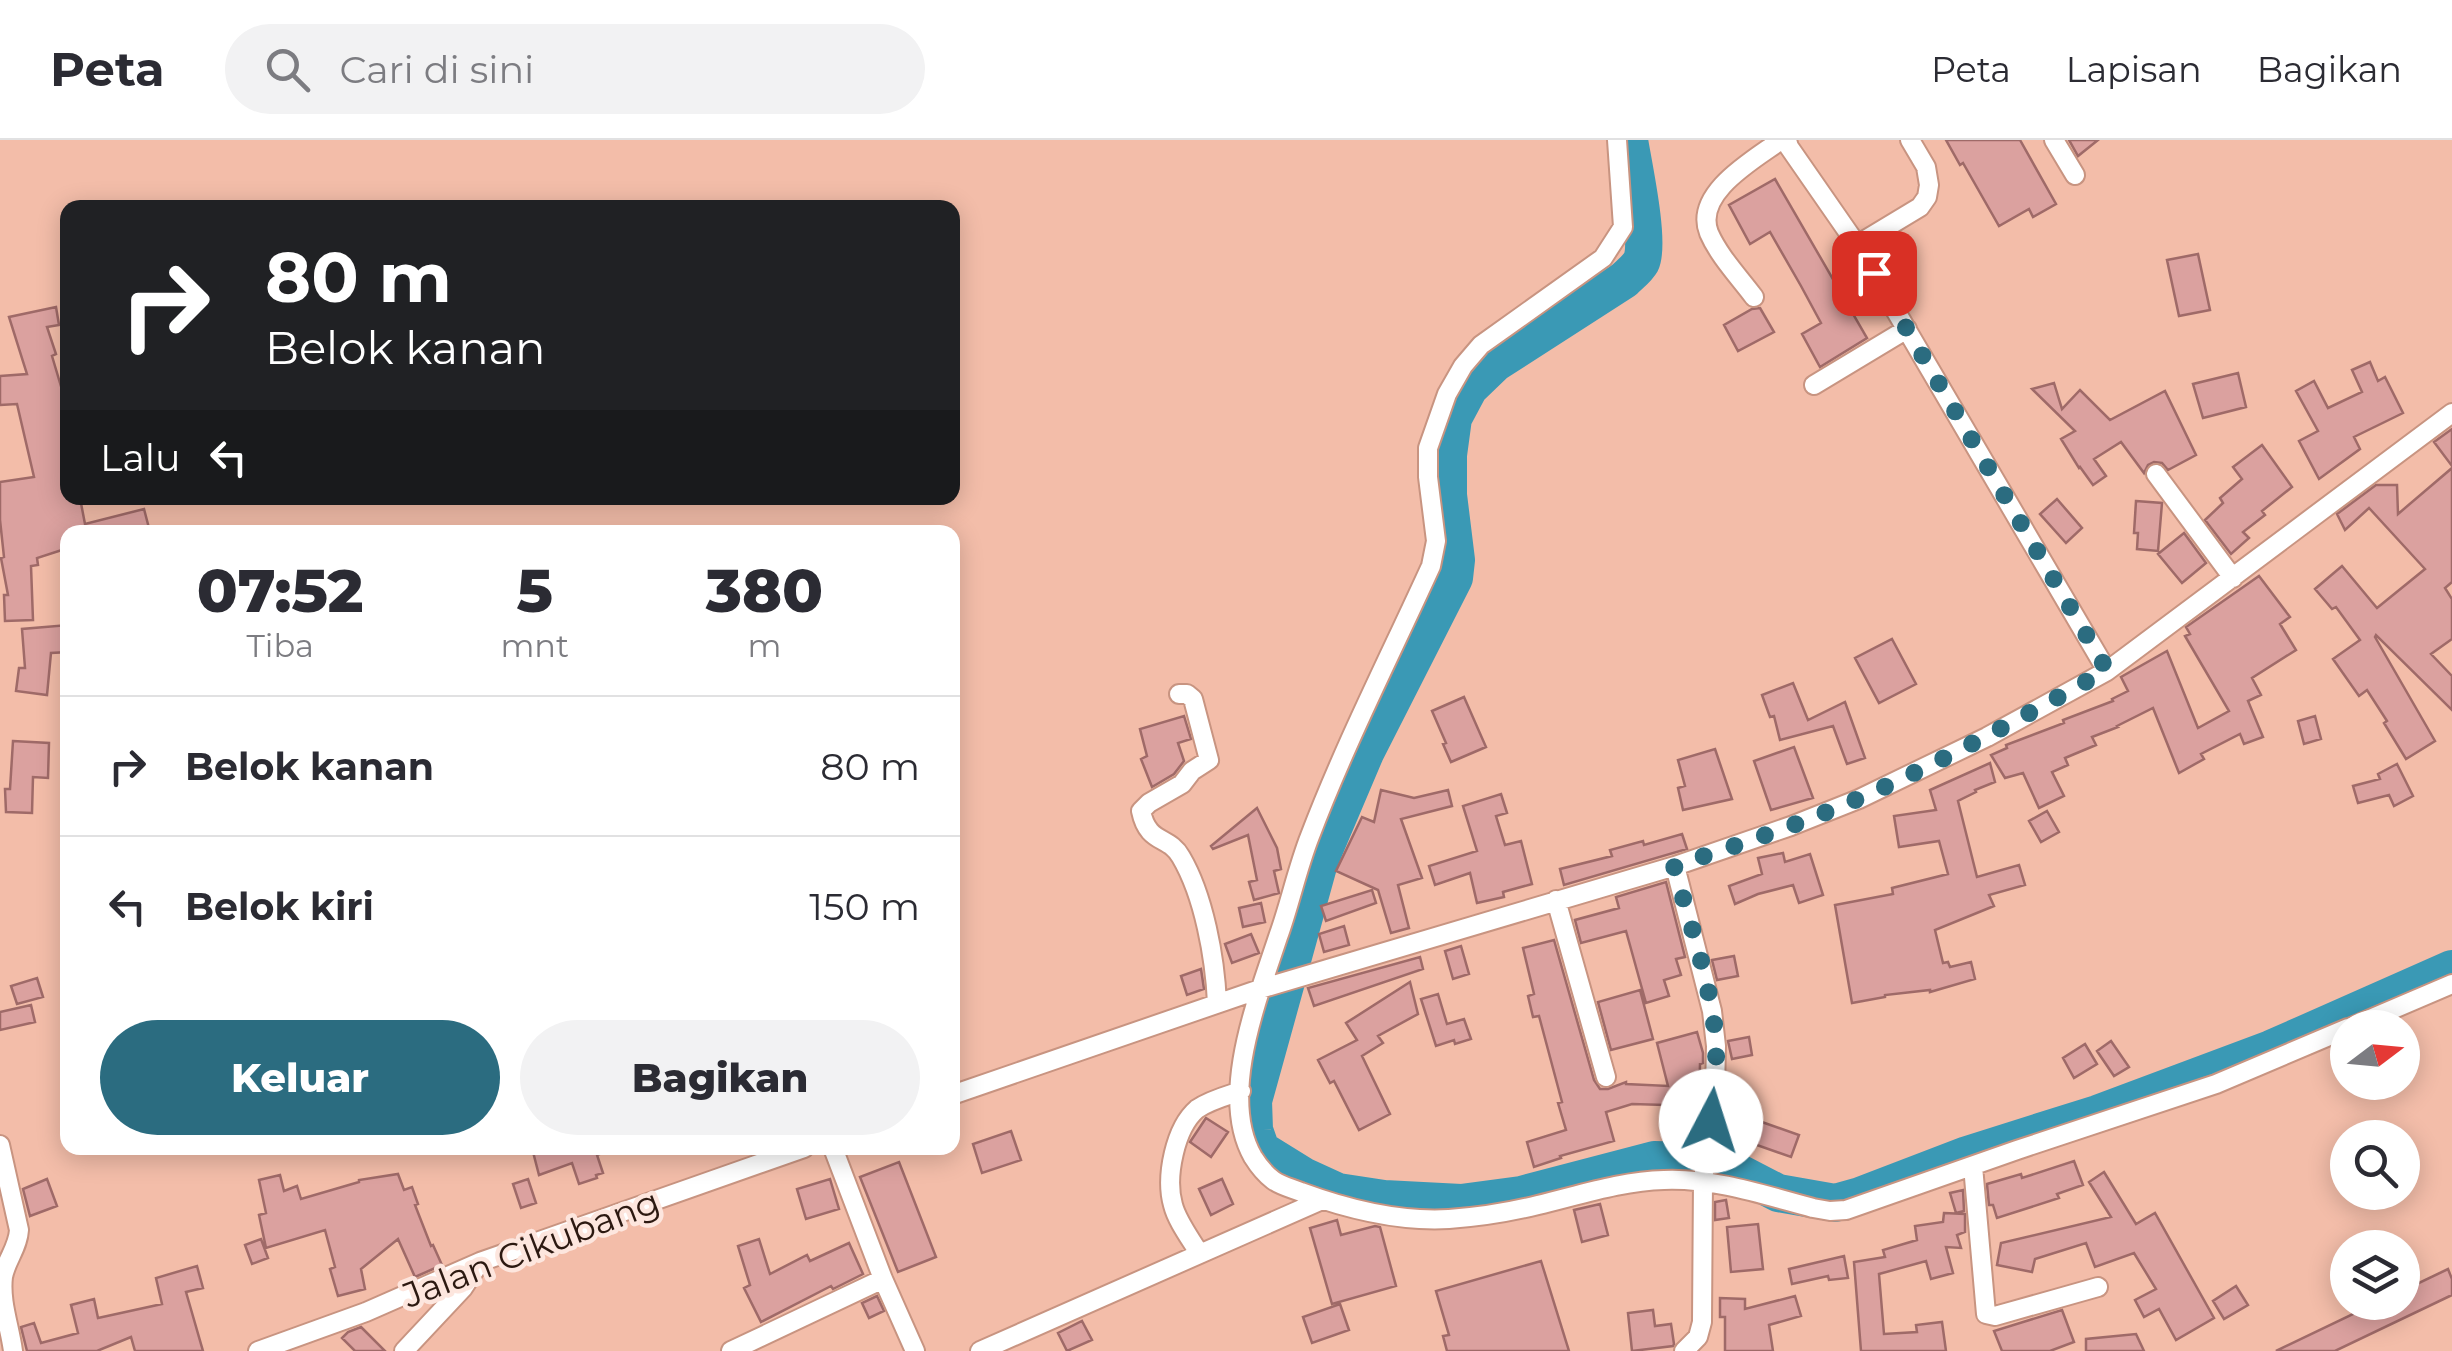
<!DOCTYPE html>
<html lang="id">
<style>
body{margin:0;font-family:Montserrat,sans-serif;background:#f2f2f3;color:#2b2b33;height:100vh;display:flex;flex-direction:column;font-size:38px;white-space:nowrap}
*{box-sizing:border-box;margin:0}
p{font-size:32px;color:#7c7c81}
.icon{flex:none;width:55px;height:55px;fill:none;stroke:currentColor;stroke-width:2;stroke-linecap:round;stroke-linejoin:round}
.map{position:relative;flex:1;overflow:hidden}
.details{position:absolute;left:60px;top:385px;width:900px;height:630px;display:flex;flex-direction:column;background:#fff;border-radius:20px;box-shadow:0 5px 25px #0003}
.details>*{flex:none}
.banner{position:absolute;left:60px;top:60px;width:900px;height:305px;border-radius:20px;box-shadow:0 5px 25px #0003;background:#202124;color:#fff;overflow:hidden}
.needle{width:65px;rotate:74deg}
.buttons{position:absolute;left:2330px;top:870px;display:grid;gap:20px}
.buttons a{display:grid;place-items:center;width:90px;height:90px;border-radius:50%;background:#fff;box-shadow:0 5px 25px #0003;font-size:50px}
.pin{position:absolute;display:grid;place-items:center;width:85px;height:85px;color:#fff;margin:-42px;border-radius:20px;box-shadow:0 5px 15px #0006}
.me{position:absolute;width:110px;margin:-55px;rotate:5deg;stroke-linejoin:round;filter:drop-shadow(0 0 8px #0008)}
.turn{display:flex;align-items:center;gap:35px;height:210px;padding:0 40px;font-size:45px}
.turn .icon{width:130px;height:130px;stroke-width:2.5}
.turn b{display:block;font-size:70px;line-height:85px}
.then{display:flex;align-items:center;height:95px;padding:0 40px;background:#0003;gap:20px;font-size:38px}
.eta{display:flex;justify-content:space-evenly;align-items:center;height:170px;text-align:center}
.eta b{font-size:60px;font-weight:800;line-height:70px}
.action{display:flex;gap:20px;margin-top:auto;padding:20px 40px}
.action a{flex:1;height:115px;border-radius:60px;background:#2b6c80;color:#fff;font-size:40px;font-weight:800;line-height:115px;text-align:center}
.action a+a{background:#f2f2f3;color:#2b2b33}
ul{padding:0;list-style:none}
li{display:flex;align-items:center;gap:30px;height:140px;padding:0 40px;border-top:2px solid #e1e1e2}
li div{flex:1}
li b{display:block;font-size:38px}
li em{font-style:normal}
header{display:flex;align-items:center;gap:60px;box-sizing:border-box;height:140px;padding:0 50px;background:#fff;border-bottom:2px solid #e1e1e2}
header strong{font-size:48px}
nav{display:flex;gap:55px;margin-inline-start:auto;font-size:35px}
.search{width:700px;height:90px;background:#f2f2f3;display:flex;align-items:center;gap:25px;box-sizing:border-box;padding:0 35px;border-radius:55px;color:#7c7c81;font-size:38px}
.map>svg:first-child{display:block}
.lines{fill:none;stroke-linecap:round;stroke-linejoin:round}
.river{stroke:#3a99b5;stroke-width:38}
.building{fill:#dba19f;stroke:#9f6a68;stroke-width:2.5}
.minor-casing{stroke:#c89481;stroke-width:22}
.minor{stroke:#fff;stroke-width:18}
.route{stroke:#2b6c80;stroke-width:18;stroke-dasharray:0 32.4}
.labels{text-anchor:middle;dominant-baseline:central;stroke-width:9;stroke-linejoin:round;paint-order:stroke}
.street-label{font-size:35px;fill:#2c1911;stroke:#fde6de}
</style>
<header>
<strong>Peta</strong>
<div class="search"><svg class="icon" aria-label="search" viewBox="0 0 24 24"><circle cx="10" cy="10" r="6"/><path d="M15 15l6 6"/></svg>Cari di sini</div>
<nav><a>Peta</a><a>Lapisan</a><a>Bagikan</a></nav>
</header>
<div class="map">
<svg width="2452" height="1211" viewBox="0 0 2452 1211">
<rect width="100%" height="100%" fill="#f3bda9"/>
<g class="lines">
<path class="river" d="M1629 0C1633 24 1650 104 1641 122 1637 129 1630 134 1624 140L1495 223 1469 248 1453 278 1448 315V355L1456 420 1454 438 1365 613 1320 719 1253 961 1254 990 1261 1010 1303 1036 1338 1052 1384 1059 1461 1063 1521 1055 1654 1020 1689 1021 1724 1025 1778 1053 1835 1063 1860 1056 1967 1015 2097 974 2271 909 2452 829"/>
</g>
<path class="building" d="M1946 0H2020L2056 64 2033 77 2029 69 1999 86 1963 23 1960 25Z
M2069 0H2098L2078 16Z
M1775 39 1867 198 1820 227 1802 194 1821 183 1801 146 1770 92 1750 104 1729 65Z
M2198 114 2210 170 2179 176 2167 120Z
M56 167 59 185 47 187 56 214 52 216 68 270V358H80L85 384 144 369 150 392H68V408L37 418 38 425 31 426 33 480 5 481 4 455H8L1 418 4 417 0 380V342L34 337 17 264 0 265V236L27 234 9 177Z
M1760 168 1774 192 1738 211 1724 185 1752 169Z
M2370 222 2378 241 2385 237 2403 273 2354 297 2360 309 2319 339 2299 301 2318 291 2296 251 2314 241 2328 268 2362 252 2352 230Z
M2238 233 2246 267 2203 278 2193 244Z
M2054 243 2062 269 2080 250 2110 280 2165 251 2196 315 2168 330 2162 323 2154 322 2148 325 2144 333 2121 302 2094 319 2106 336 2093 345 2080 327 2079 328 2061 299 2075 291 2032 249Z
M2452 289V326L2434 302Z
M2262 305 2292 347 2262 371 2265 375 2243 392 2249 398 2231 414 2205 380 2223 363 2220 358 2242 339 2233 327Z
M2452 328V442L2445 448 2452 459V499L2431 514 2452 536V570L2376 495 2375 497 2435 601 2406 619 2384 583 2387 581 2367 550 2359 556 2333 519 2360 500 2336 467 2332 469 2315 449 2342 426 2377 468 2425 429 2369 368 2345 390 2337 374 2376 345H2397L2398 374Z
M2057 359 2082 388 2066 403 2040 374Z
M2136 361 2162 363 2158 411 2137 409 2138 393H2134Z
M2184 393 2206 423 2182 443 2158 414Z
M2259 436 2290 477 2280 484 2296 510 2252 538 2261 555 2248 561 2263 597 2244 604 2240 594 2201 614 2204 619 2179 633 2153 568 2117 586 2118 587 2092 597 2096 605 2065 618 2068 625 2052 632 2064 656 2039 668 2023 633 2005 638 1991 615 2007 608 2006 605 2064 583 2063 580 2113 561 2112 559 2128 551 2121 537 2167 511 2198 588 2229 571 2185 496 2190 494 2186 487Z
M68 485V512L51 513 47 555 16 551 19 528H25L22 489Z
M1892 499 1916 544 1879 563 1855 518Z
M1793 543 1808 580 1845 562 1865 618 1847 624 1833 586 1780 600 1774 576 1770 577 1762 555Z
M1464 557 1486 607 1451 622 1443 604 1446 603 1432 571Z
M1184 576 1191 599 1178 603 1184 621 1174 634 1152 647 1141 619 1147 616 1140 589Z
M2315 576 2321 599 2304 604 2298 581Z
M13 601 49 603 48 638 33 637 32 673 6 672 5 649H10Z
M1794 607 1813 658 1771 670 1754 621Z
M1715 609 1732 659 1683 670 1678 648 1685 646 1678 620Z
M1990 623 1995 642 1975 650 1976 652 1958 661 1977 737 2019 725 2025 745 1989 755 1994 766 1935 790 1943 823 1948 822 1950 827 1971 822 1975 839 1930 852V850L1885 855V857L1852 863 1835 765 1893 754 1892 748 1948 734 1939 701 1899 707 1894 676 1936 670 1930 650Z
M2397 624 2413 656 2394 666 2389 655 2358 663 2353 646 2380 639 2378 634Z
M1381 650 1414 658 1448 650 1452 666 1401 679 1422 738 1398 745 1409 788 1391 793 1378 750 1336 731 1362 677 1374 682Z
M1501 654 1507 673 1496 676 1505 705 1521 701 1532 744 1503 752 1504 757 1477 763 1470 733 1435 745 1429 726 1477 711 1463 666Z
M1257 668 1277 708 1281 729 1274 731 1279 753 1254 760 1249 742 1257 740 1248 695 1213 709 1211 706Z
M2047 671 2059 692 2041 702 2029 681Z
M1682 694 1687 709 1564 745 1560 729 1612 716 1610 710 1643 701 1644 705Z
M1783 713 1785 722 1810 714 1823 755 1799 763 1793 745 1758 754 1735 764 1729 746 1762 734 1758 718Z
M1666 742 1685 817 1676 819 1681 835 1664 840 1669 856 1646 863 1626 791 1581 803 1575 780 1619 768 1616 757Z
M1372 750 1376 763 1326 781 1321 766Z
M1261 763 1265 782 1243 787 1239 768Z
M1344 786 1349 805 1324 812 1319 794Z
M1251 794 1259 813 1232 823 1225 804Z
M1554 800 1594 940 1600 949H1608L1626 942V944L1668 946 1657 903 1697 892 1703 913V923L1700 924 1699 966 1632 964 1606 972 1614 1001 1560 1016 1561 1018 1534 1027 1527 1002 1566 990 1558 963 1562 962 1539 876 1533 877 1528 856 1534 854 1523 808Z
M1461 806 1469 834 1453 839 1445 811Z
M1734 816 1738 836 1717 840 1712 820Z
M1420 817 1423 829 1314 866 1308 848Z
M1201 829 1204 849 1187 855 1181 836Z
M37 838 43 857 17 864 11 846Z
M1410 842 1418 874 1378 896 1383 903 1362 916 1390 974 1359 990 1334 941 1330 943 1318 920 1357 900 1346 883Z
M1640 850 1653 899 1611 910 1598 862Z
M1438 854 1447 884 1464 879 1471 899 1455 904 1454 900 1436 906 1421 859Z
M31 865 35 882 0 890V872Z
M1749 897 1752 915 1732 919 1728 901Z
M2111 901 2129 927 2114 936 2097 911Z
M2085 904 2097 924 2074 938 2063 918Z
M1742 975 1799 995 1791 1017 1734 997Z
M1206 978 1228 992 1211 1017 1190 1002Z
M1011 991 1021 1020 982 1033 973 1004Z
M532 1008H610V1010L597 1015 603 1033 596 1035 597 1038 579 1044 572 1023 539 1035Z
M2074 1021 2083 1045 2057 1054 2059 1058 1997 1078 1993 1065H1989L1987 1044 2021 1034 2022 1038Z
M899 1022 936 1117 898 1132 860 1037Z
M2104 1032 2136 1084 2155 1073 2214 1178 2176 1200 2159 1169 2144 1177 2135 1160 2156 1149 2134 1113 2095 1127 2086 1103 2035 1119 2032 1132 1997 1125 2001 1103 2111 1077 2089 1042Z
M398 1034 404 1050 412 1047 418 1064 415 1065 431 1106 433 1105 442 1125 415 1137 398 1099 361 1129 365 1149 338 1156 330 1129 335 1127 325 1090 266 1108 259 1075 266 1073 259 1040 280 1035 284 1051 297 1046 301 1059 359 1042V1040Z
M47 1039 57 1066 30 1076 23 1049Z
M528 1039 536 1063 521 1068 513 1044Z
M830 1039 839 1069 806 1079 797 1049Z
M1222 1039 1233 1064 1211 1075 1199 1049Z
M1963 1050 1964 1071 1956 1073 1950 1053Z
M1726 1060 1729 1078 1715 1080V1062Z
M1600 1064 1608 1095 1582 1102 1574 1070Z
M1944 1073 1965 1074V1092L1957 1095 1961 1108 1946 1107 1953 1133 1931 1139 1926 1121 1879 1134 1884 1194 1917 1192 1916 1185 1942 1182 1946 1211H1861L1854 1122 1885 1117 1883 1110 1917 1100 1915 1086 1943 1082Z
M1337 1080 1341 1095 1375 1086 1380 1087 1396 1146 1332 1164 1310 1088Z
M1758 1084 1763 1129 1731 1132 1727 1087Z
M261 1099 268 1118 252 1124 245 1105Z
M759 1099 770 1134 807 1115 810 1121 849 1103 863 1134 833 1149 831 1146 761 1182 744 1148 750 1145 738 1106Z
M1844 1116 1848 1138 1829 1140 1828 1136 1792 1144 1789 1129Z
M1541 1121 1569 1211H1447L1443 1196 1449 1195 1436 1151Z
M197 1126 203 1148 186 1152 203 1211H135L131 1197 97 1211H27L21 1187 34 1183 41 1203 78 1193 71 1165 94 1159 98 1178 162 1164 156 1138Z
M2448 1129 2452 1139V1155L2335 1211H2276L2378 1162H2402V1151Z
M2236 1146 2248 1165 2224 1179 2213 1161Z
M877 1156 884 1171 869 1178 862 1163Z
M1795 1156 1801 1176 1769 1185 1773 1211H1725V1177H1720V1158L1745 1159V1169Z
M1340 1164 1349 1190 1312 1203 1303 1177Z
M1653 1170 1655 1186 1671 1184 1674 1204 1673 1206 1632 1211 1628 1173Z
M2062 1170 2074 1202 2050 1211H2002L1994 1191Z
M1082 1181 1092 1200 1067 1211 1058 1193Z
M361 1187 385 1211H355L342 1198 348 1192Z
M2136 1194 2144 1211H2086V1199Z"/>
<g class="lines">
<defs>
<path id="minor" d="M1617 0 1623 87 1603 118 1481 205 1463 226 1447 254 1428 308V337L1436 401 1431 426C1390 516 1345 604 1310 696 1297 729 1290 764 1278 797 1258 858 1218 956 1253 1017 1258 1025 1265 1034 1273 1040 1281 1046 1291 1048 1301 1052 1347 1069 1398 1082 1449 1079 1478 1077 1510 1072 1538 1065 1580 1055 1622 1041 1664 1040 1715 1038 1764 1055 1813 1068L1830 1071 1846 1070 2017 1010 2216 944 2348 888
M1787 0 1789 7 1857 105 2107 531
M2054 0 2075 35
M1857 105 1920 67 1927 57 1929 45 1926 27 1910 0
M1754 157C1739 137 1719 116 1709 93 1693 53 1755 19 1781 0
M1814 245 1907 189
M2156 334 2233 438
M1179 554H1187L1193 559 1209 620 1192 631 1182 644 1149 663 1141 671C1148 705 1169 695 1181 717 1204 756 1215 818 1217 863
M1675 726 1712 871 1716 906 1715 950 1703 1040 1702 1182 1698 1197 1684 1211
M1556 760 1606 937
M2349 888 2452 844
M952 955 1260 849 1675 726 1791 686 1859 659 1987 597 2107 531 2452 273
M0 1005 19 1090C18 1108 6 1120 3 1137 0 1162 10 1187 13 1211
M833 1008 883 1139 915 1211
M1973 1026 1986 1174 1995 1176 2098 1147
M1199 1113C1190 1098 1177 1081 1173 1065 1165 1037 1175 988 1197 969 1210 960 1226 956 1241 951
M258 1211 366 1172 480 1122 804 1008
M404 1211 463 1148 480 1122
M731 1211 883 1139
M980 1211 1322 1060"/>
</defs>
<use href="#minor" class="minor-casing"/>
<use href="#minor" class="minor"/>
</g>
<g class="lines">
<path class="route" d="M1711 981C1716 945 1719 907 1712 871 1704 822 1687 774 1674 726 1738 705 1801 684 1862 657 1946 620 2026 575 2107 530L1874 133"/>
</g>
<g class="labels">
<g class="street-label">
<text transform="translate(531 1108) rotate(-21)">Jalan Cikubang</text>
</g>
</g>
</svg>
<div class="buttons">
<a><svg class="needle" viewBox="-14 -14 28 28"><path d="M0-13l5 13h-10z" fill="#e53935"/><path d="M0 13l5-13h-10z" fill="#7c7c81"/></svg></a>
<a><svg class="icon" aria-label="search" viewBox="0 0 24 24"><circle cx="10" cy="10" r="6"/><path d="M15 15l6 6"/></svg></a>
<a><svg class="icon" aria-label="layers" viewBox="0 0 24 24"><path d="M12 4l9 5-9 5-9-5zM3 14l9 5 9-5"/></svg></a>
</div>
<div class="pin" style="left:1874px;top:133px;background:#d93025"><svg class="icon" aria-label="arrive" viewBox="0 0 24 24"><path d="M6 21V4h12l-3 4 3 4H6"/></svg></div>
<svg class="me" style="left:1711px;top:981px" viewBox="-20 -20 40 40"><circle r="19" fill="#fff"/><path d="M0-13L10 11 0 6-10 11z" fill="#2b6c80"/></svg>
<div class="banner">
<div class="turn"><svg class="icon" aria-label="right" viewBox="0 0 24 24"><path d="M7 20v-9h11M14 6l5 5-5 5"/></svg><div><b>80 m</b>Belok kanan</div></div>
<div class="then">Lalu<svg class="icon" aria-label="left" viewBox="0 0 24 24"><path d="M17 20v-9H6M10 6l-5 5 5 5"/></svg></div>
</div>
<section class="details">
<div class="eta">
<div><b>07:52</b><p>Tiba</p></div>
<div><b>5</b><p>mnt</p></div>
<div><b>380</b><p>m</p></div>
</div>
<ul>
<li><svg class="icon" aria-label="right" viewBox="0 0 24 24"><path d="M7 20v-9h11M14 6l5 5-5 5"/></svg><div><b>Belok kanan</b></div><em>80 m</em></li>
<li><svg class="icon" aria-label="left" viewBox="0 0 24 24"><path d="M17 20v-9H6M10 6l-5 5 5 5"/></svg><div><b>Belok kiri</b></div><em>150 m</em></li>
</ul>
<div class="action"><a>Keluar</a><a>Bagikan</a></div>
</section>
</div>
